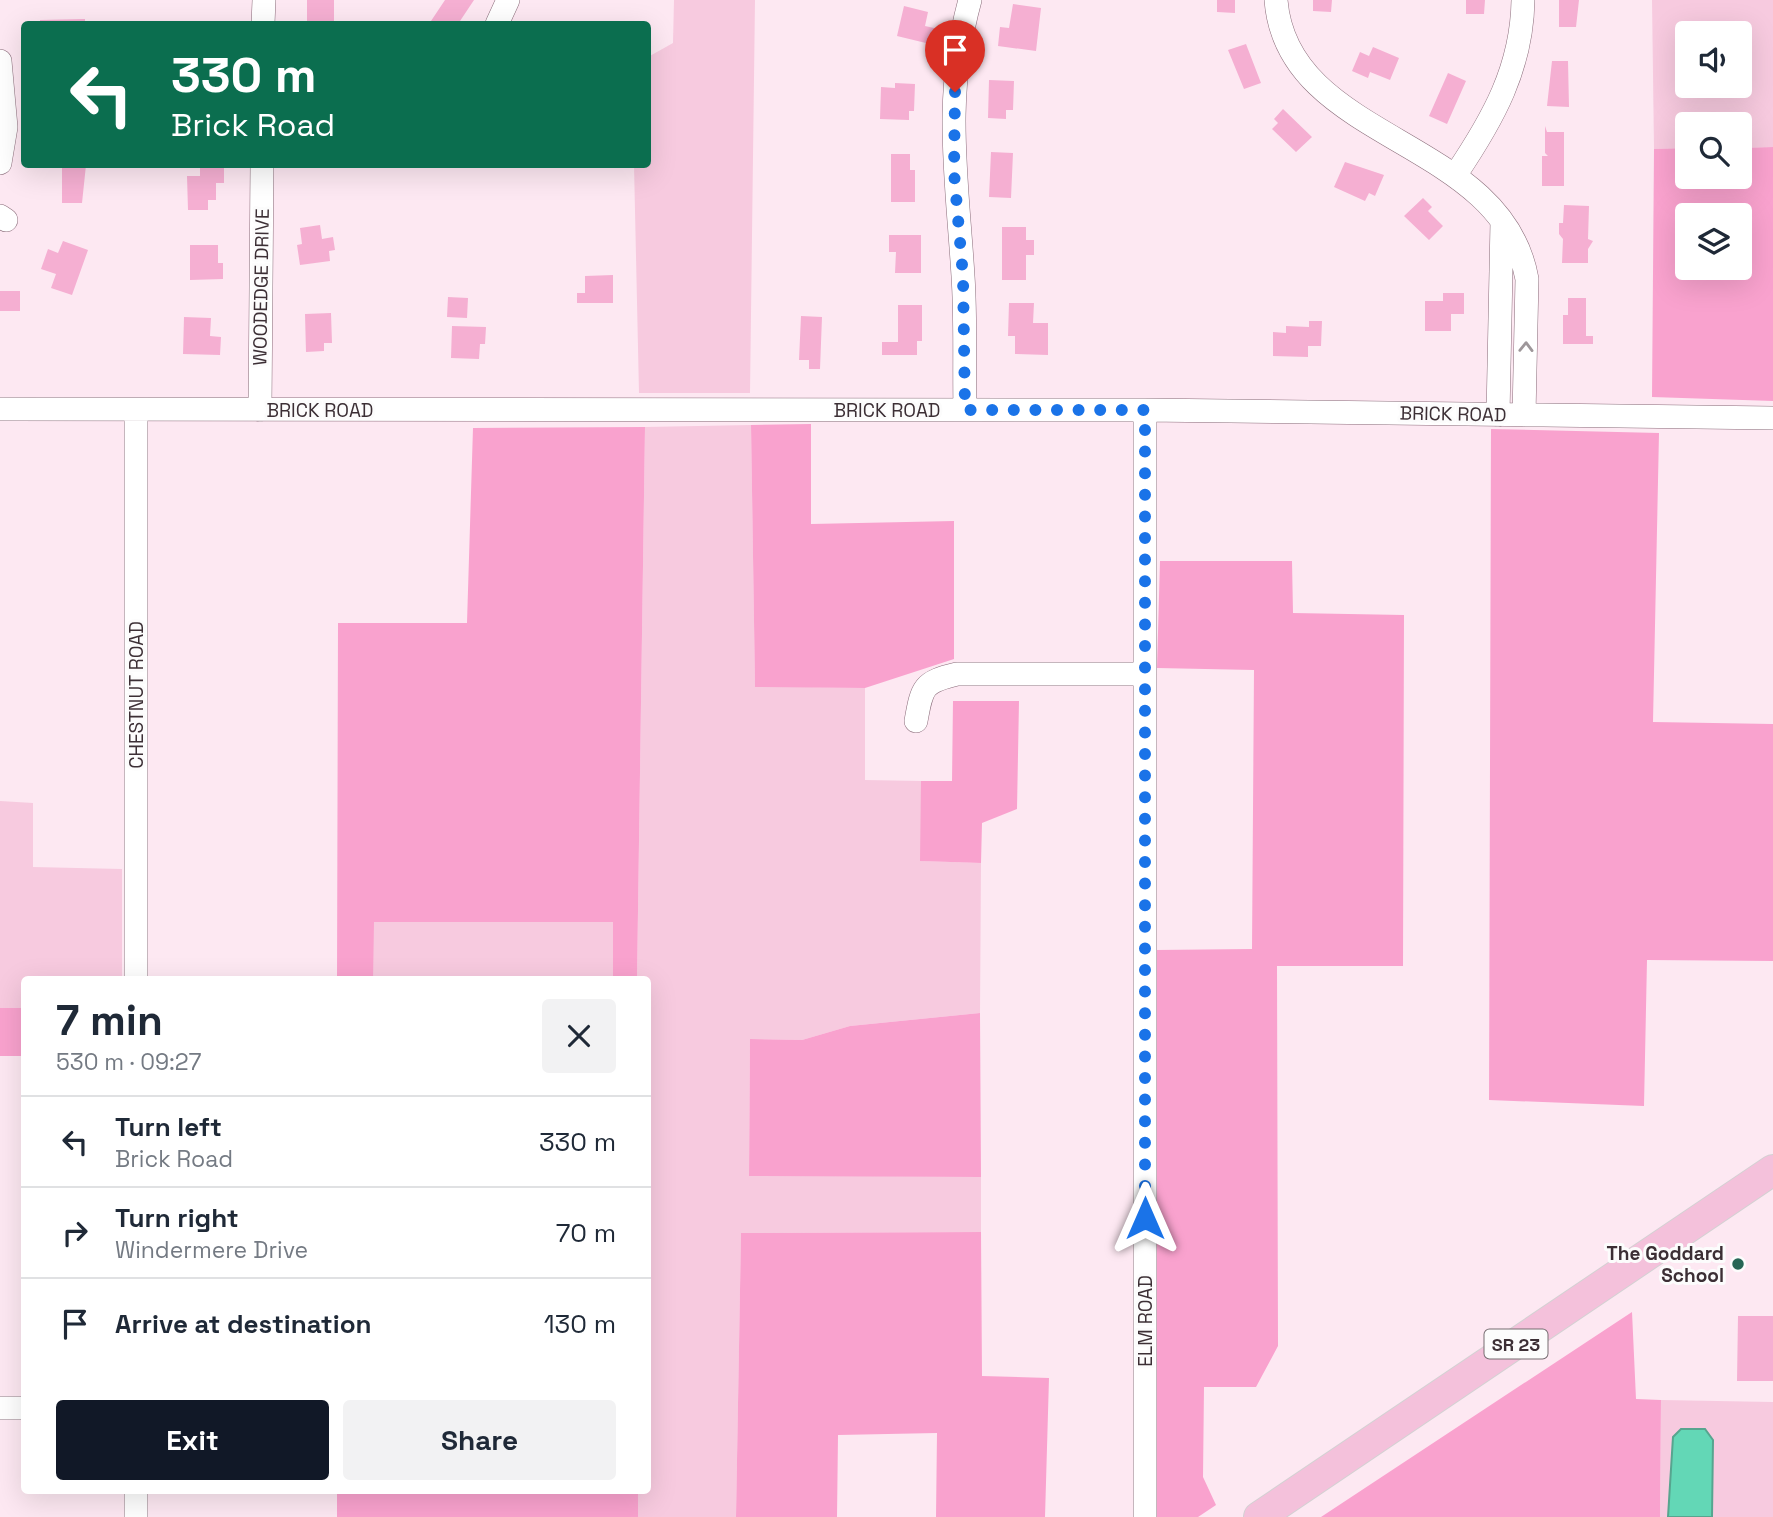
<!DOCTYPE html>
<meta charset="utf-8">
<style>
body{margin:0;font-family:"Space Grotesk",sans-serif;background:#f2f2f3;color:#1f2937;height:100vh;display:flex;flex-direction:column;font-size:26px;white-space:nowrap}
*{box-sizing:border-box;margin:0}
p{font-size:23px;color:#747a83}
.icon{flex:none;width:38px;height:38px;fill:none;stroke:currentColor;stroke-width:2;stroke-linecap:round;stroke-linejoin:round}
.map{position:relative;flex:1;overflow:hidden}
.drawer{position:absolute;left:21px;top:976px;width:630px;height:518px;display:flex;flex-direction:column;background:#fff;border-radius:7px;box-shadow:0 7px 28px #0002}
.drawer>*{flex:none}
.guide{position:absolute;left:21px;top:21px;width:630px;height:147px;border-radius:7px;box-shadow:0 7px 28px #0002;background:#0b6e4f;color:#fff;overflow:hidden}
.tools{position:absolute;left:1675px;top:21px;display:grid;gap:14px}
.tools a{display:grid;place-items:center;width:77px;height:77px;border-radius:7px;background:#fff;box-shadow:0 7px 28px #0002;font-size:35px}
.pin{position:absolute;display:grid;place-items:center;width:60px;height:60px;color:#fff;margin:-72px -30px;border-radius:50% 50% 50% 0;rotate:-45deg;box-shadow:0 0 7px #0007}
.pin .icon{rotate:45deg}
.me{position:absolute;width:77px;margin:-38px;rotate:0deg;stroke-linejoin:round;filter:drop-shadow(0 0 5px #0008)}
.turn{display:flex;align-items:center;gap:24px;height:147px;padding:0 35px;font-size:32px}
.turn .icon{width:91px;height:91px;stroke-width:2.5}
.turn b{display:block;font-size:49px;line-height:60px}
.round{display:grid;place-items:center;flex:none;width:74px;height:74px;border-radius:7px;background:#f2f2f3}
.head{display:flex;align-items:center;justify-content:space-between;height:119px;padding:0 35px}
h1{font-size:42px;font-weight:800;line-height:52px}
.action{display:flex;gap:14px;margin-top:auto;padding:14px 35px}
.action a{flex:1;height:80px;border-radius:7px;background:#111827;color:#fff;font-size:28px;font-weight:800;line-height:80px;text-align:center}
.action a+a{background:#f2f2f3;color:#1f2937}
ul{padding:0;list-style:none}
li{display:flex;align-items:center;gap:21px;height:91px;padding:0 35px;border-top:2px solid #e0e1e3}
li div{flex:1}
li b{display:block;font-size:26px}
li em{font-style:normal}
.map>svg:first-child{display:block}
.green{fill:#f7cadf;fill-rule:evenodd}
.forest{fill:#f9a2ce;fill-rule:evenodd}
.water{fill:#63d7b6;stroke:#57a58f;stroke-width:2}
.building{fill:#f5afd2}
.lines{fill:none;stroke-linecap:round;stroke-linejoin:round}
.minor-casing{stroke:#8a6c7a;stroke-width:24}
.major-casing{stroke:#d4d1d3;stroke-width:32}
.minor{stroke:#fff;stroke-width:23}
.major{stroke:#f4c1db;stroke-width:30}
.oneway{stroke:#9e979a}
.route{stroke:#1a73e8;stroke-width:12;stroke-dasharray:0 21.6}
.poi-dot{fill:#266655;stroke:#fcfcfc;stroke-width:2.5}
.labels{text-anchor:middle;dominant-baseline:central;stroke-width:6;stroke-linejoin:round;paint-order:stroke}
.shield{fill:#fcfcfc;stroke:#766c71;stroke-width:2}
.shield-label{font-size:18px;font-weight:bold;fill:#3c2f35}
.street-label{font-size:19px;fill:#3c2f35;stroke:#fcfcfc}
.poi-label{font-size:19px;font-weight:bold;fill:#3c2f35;stroke:#fcfcfc;text-anchor:end}
</style>
<div class="map">
<svg width="1773" height="1517" viewBox="0 0 1773 1517">
<rect width="100%" height="100%" fill="#fde8f2"/>
<path class="green" d="M674 0H755L750 393H639L634 165 648 164V57L673 43Z
M1652 0H1773V147L1740 148V124H1687V148L1654 149ZM1687 33H1740V86H1687Z
M751 425 755 686 865 688V780L921 781V861L981 863 980 1013 850 1026 802 1040 750 1039 749 1175 981 1177V1232L741 1233 736 1517H638V1491H648V980H637L645 427Z
M0 801 33 803V867L122 869V980H24V1008H0Z
M373 922H613V980H373Z
M1661 1400 1773 1402V1517H1712L1713 1440 1673 1437 1668 1517H1660Z"/>
<path class="forest" d="M1773 147V401L1652 397 1654 149 1687 148V177H1740V148ZM1740 215V268H1687V215Z
M811 424V524L954 521V659L865 688 755 687 751 425Z
M645 427 637 980H613V922H374L373 980H337L338 623H467L473 428Z
M1491 429 1659 433 1653 722 1773 724V961L1647 960 1644 1106 1489 1100Z
M1160 561H1292L1293 613 1404 615 1403 966H1277L1278 1346 1256 1387H1204L1203 1477 1216 1505 1198 1517H1157L1156 950 1252 949 1254 670 1157 668Z
M953 701H1019L1017 809 982 823 981 863 920 861 921 781H952Z
M0 1008H24V1056H0Z
M980 1013 981 1177 749 1176 750 1039 802 1040 850 1026Z
M981 1232 982 1376 1049 1378 1045 1517H936L937 1433 838 1435 837 1517H736L741 1233Z
M1632 1312 1636 1399 1661 1400 1660 1517H1321Z
M337 1491H638V1517H337Z"/>
<path class="water" d="M1681 1429H1705L1713 1440 1712 1517H1668L1673 1437Z"/>
<path class="building" d="M307 0H334V24H307Z
M445 0H474L458 24H429Z
M1217 0H1235V13L1217 12Z
M1313 0H1332L1331 12 1313 11Z
M1466 0H1485L1484 14H1466Z
M1559 0H1579L1576 27H1559Z
M1013 4 1041 8 1036 51 998 46 1000 27 1009 28Z
M904 6 928 12 925 26 934 28 930 44 897 36Z
M85 19V24H40V20Z
M182 21 230 22V24H182Z
M1246 44 1261 83 1244 89 1228 50Z
M1373 47 1399 58 1390 80 1370 72 1368 78 1352 71 1360 52 1369 56Z
M1552 61H1568L1569 107 1547 106Z
M1448 73 1466 81 1447 124 1429 116Z
M989 80 1014 81 1013 110H1006V119L988 118Z
M895 83 915 84 914 111H909V120L880 119 881 87 895 88Z
M1283 109 1312 137 1296 152 1272 129 1278 123 1274 119Z
M1545 126 1547 132H1564V186H1542V156H1548L1545 153Z
M991 152 1013 153 1011 198 989 197Z
M891 154H910V170H915V202H891Z
M1345 162 1384 175 1375 196 1369 193 1365 201 1334 187Z
M62 165H86L82 203H62Z
M224 166V183H216V200H208V210H188L187 176H200V167Z
M1423 198 1432 207 1428 211 1443 226 1429 240 1404 216Z
M1564 205 1589 206 1588 239 1593 241 1588 249V263H1562L1563 239 1559 234V223H1563Z
M320 225 322 239 333 237 335 250 329 251 330 261 300 265 297 245 302 244 300 228Z
M1002 227H1026V240H1034V255H1026V280H1002Z
M889 235H921V273H895L896 252H889Z
M63 241 88 250 72 295 51 288 56 274 41 269 48 249 58 253Z
M190 245H218V263H223V279L190 280Z
M613 275V303H577V293H585V276Z
M0 291H20V311H0Z
M1443 293H1464V314H1451V331H1425V301H1443Z
M448 297 468 298 467 318 447 317Z
M1568 298H1586V336H1593V344H1563V315H1568Z
M1009 303H1034L1033 323H1048V355L1015 354V336H1008Z
M898 305H922V341H917V355H882V342H898Z
M331 313 332 343H324V351L306 352 305 314Z
M801 316 822 317 820 369H809V360H799Z
M184 317 211 318 210 336 221 337 220 355 183 354Z
M1309 321H1322L1321 346H1308V357L1273 356V332L1286 333V326L1309 327Z
M452 326 486 327 485 344H480L479 359 451 358Z
M1738 1316H1773V1381H1737Z"/>
<g class="lines">
<defs>
<path id="minor" d="M1276 0C1287 143 1502 136 1527 279L1524 415
M263 24 264 0
M497 24 508 0
M0 61 6 127 0 163
M1456 174C1493 119 1522 68 1523 0
M0 216 6 220
M0 409 1145 410 1773 418
M965 409C964 365 966 320 963 276 957 178 943 98 970 0
M136 410V980
M260 410 262 164
M1145 410V1517
M1498 415 1502 222
M916 721C922 687 923 682 957 674H1145
M0 1408H24
M136 1491V1517"/>
<path id="major" d="M1259 1517 1773 1170"/>
</defs>
<use href="#minor" class="minor-casing"/>
<use href="#major" class="major-casing"/>
<use href="#minor" class="minor"/>
<use href="#major" class="major"/>
</g>
<defs><path id="oneway-chevron" d="M-2-3.5L2.5 0L-2 3.5" fill="none" stroke-width="1.6" stroke-linecap="round" stroke-linejoin="round" transform="scale(1.75)"/></defs>
<use class="oneway" href="#oneway-chevron" transform="translate(1526 347) rotate(-89)"/>
<g class="lines">
<path class="route" d="M955 92 954 172 963 276 965 410H1145V1218"/>
</g>
<circle class="poi-dot" cx="1738" cy="1264" r="7"/>
<g class="labels">
<rect class="shield" x="1484.5" y="1329.5" width="63" height="29" rx="5"/>
<g class="shield-label">
<text x="1516" y="1344">SR 23</text>
</g>
<g class="street-label">
<text transform="translate(261 287) rotate(-89)">WOODEDGE DRIVE</text>
<text x="320" y="410">BRICK ROAD</text>
<text x="887" y="410">BRICK ROAD</text>
<text transform="translate(1453 414) rotate(1)">BRICK ROAD</text>
<text transform="translate(136 695) rotate(-90)">CHESTNUT ROAD</text>
<text transform="translate(1145 1321) rotate(-90)">ELM ROAD</text>
</g>
<g class="poi-label">
<text x="1724" y="1253">The Goddard<tspan x="1724" dy="22">School</tspan></text>
</g>
</g>
</svg>
<div class="tools">
<a><svg class="icon" aria-label="sound" viewBox="0 0 24 24"><path d="M4 9h4l5-4v14l-5-4H4zM17 9q2 3 0 6"/></svg></a>
<a><svg class="icon" aria-label="search" viewBox="0 0 24 24"><circle cx="10" cy="10" r="6"/><path d="M15 15l6 6"/></svg></a>
<a><svg class="icon" aria-label="layers" viewBox="0 0 24 24"><path d="M12 4l9 5-9 5-9-5zM3 14l9 5 9-5"/></svg></a>
</div>
<div class="pin" style="left:955px;top:92px;background:#d93025"><svg class="icon" aria-label="arrive" viewBox="0 0 24 24"><path d="M6 21V4h12l-3 4 3 4H6"/></svg></div>
<svg class="me" style="left:1145px;top:1218px" viewBox="-20 -20 40 40"><path d="M0-17L14 15 0 8-14 15z" fill="#1a73e8" stroke="#fff" stroke-width="4"/></svg>
<div class="guide">
<div class="turn"><svg class="icon" aria-label="left" viewBox="0 0 24 24"><path d="M17 20v-9H6M10 6l-5 5 5 5"/></svg><div><b>330 m</b>Brick Road</div></div>
</div>
<section class="drawer">
<div class="head"><div><h1>7 min</h1><p>530 m · 09:27</p></div><a class="round"><svg class="icon" aria-label="close" viewBox="0 0 24 24"><path d="M6 6l12 12M18 6L6 18"/></svg></a></div>
<ul>
<li><svg class="icon" aria-label="left" viewBox="0 0 24 24"><path d="M17 20v-9H6M10 6l-5 5 5 5"/></svg><div><b>Turn left</b><p>Brick Road</p></div><em>330 m</em></li>
<li><svg class="icon" aria-label="right" viewBox="0 0 24 24"><path d="M7 20v-9h11M14 6l5 5-5 5"/></svg><div><b>Turn right</b><p>Windermere Drive</p></div><em>70 m</em></li>
<li><svg class="icon" aria-label="arrive" viewBox="0 0 24 24"><path d="M6 21V4h12l-3 4 3 4H6"/></svg><div><b>Arrive at destination</b></div><em>130 m</em></li>
</ul>
<div class="action"><a>Exit</a><a>Share</a></div>
</section>
</div>
